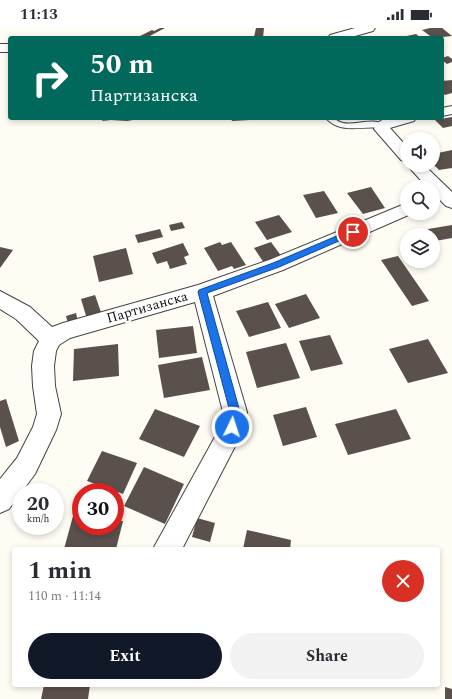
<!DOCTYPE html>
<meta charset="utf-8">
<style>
body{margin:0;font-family:Spectral,serif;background:#f2f2f3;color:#2b2b33;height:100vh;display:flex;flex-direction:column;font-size:15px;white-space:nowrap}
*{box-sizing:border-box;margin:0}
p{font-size:13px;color:#7c7c81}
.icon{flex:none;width:22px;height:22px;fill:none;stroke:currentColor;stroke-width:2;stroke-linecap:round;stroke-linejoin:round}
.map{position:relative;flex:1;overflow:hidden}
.sheet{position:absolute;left:12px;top:519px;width:428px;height:140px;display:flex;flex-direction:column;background:#fff;border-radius:4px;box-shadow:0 2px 6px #0003}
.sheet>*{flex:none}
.hud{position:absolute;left:8px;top:8px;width:436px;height:84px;border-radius:4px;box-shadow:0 2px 6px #0003;background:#00695c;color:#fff;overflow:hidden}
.buttons{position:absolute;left:400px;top:104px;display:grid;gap:8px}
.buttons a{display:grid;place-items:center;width:40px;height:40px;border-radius:50%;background:#fff;box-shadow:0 2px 6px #0003;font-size:20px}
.speed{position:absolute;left:12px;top:455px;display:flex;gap:8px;font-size:20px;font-weight:700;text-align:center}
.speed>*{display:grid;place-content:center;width:52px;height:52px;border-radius:50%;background:#fff;box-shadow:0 2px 6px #0003;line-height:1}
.speed small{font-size:10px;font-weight:400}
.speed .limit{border:6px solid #d22;background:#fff;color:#111}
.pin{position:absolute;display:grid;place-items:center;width:34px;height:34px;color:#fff;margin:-17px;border:2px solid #fff;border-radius:50%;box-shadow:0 1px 4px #0007}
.me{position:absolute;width:44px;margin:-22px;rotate:4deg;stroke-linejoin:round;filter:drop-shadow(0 0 3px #0008)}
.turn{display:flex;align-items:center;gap:14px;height:84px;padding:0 16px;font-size:18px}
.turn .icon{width:52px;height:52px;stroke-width:2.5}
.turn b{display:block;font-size:28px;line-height:34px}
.round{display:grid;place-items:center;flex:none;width:42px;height:42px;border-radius:21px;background:#f2f2f3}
.head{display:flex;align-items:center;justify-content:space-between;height:68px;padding:0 16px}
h1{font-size:24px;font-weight:700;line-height:30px}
.primary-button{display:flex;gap:8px;margin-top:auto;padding:8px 16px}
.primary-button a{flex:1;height:46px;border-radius:24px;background:#111827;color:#fff;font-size:16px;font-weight:700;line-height:46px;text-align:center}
.primary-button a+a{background:#f2f2f3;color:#2b2b33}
.status{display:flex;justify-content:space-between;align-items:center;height:28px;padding:0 20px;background:#fff;direction:ltr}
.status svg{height:11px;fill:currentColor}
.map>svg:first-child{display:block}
.building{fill:#5a504c}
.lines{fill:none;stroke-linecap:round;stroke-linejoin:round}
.service-casing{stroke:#444;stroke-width:2}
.minor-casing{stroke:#444;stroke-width:2}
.service{fill:#fff;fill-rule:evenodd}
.minor{fill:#fff;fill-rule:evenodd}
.route{fill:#1a73e8;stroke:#114b97}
.labels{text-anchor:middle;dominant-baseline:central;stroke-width:4;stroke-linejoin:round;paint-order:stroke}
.street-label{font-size:14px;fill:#111;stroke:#fff}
</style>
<div class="status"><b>11:13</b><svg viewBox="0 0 49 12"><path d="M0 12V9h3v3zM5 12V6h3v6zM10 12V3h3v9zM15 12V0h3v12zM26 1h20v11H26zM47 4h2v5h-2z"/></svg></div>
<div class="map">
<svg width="452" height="671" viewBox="0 0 452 671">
<rect width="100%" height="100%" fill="#fffcf4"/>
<path class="building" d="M160 0H165L146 10 140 8 152 2 154 3Z
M256 0H264L263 10 254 9Z
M430 0H442L452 8 433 10 422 2Z
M416 6 421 10 402 9Z
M448 28 452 31V34L447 36 442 32V30Z
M452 52V65L445 67 442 64V53Z
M452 89V98L443 100 435 92Z
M104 90H139V91L127 93 111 92 102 93Z
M231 90H250V92L232 93Z
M452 122V140L439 142 435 138 427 140 425 137H433V126Z
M371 159 385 180 363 186 347 165Z
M324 163 338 185 316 190 303 167Z
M279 187 292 204 267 212 255 194Z
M182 194 185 200 171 203 169 197Z
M452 197V210L435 213 428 201Z
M160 201 163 209 138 215 135 207Z
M220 214 222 217 231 214 246 237 234 241 232 238 218 243 204 220Z
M271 214 282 229 264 235 254 220Z
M183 215 189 227 184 229 187 236 170 241 167 233 157 236 152 225Z
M0 219 13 222 0 240Z
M126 220 133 246 99 254 93 228Z
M398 228 429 273 412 278 381 232Z
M306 266 320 290 289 300 275 276Z
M95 267 102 287 87 291 81 271Z
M268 274 281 300 249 309 236 283Z
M76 285 78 294 68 296 66 288Z
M193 298 197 325 159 330 156 302Z
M330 307 343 336 311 343 299 313Z
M428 311 448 345 408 355 389 321Z
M286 315 300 350 257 360 246 324Z
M118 316 119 348 73 353 74 321Z
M202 329 210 362 164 370 158 337Z
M6 371 19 413 6 419 0 399V373Z
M306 379 317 409 283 418 273 387Z
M155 381 200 398 184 429 139 411Z
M396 381 411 411 348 427 335 396Z
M102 423 137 435 123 466 87 453Z
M144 439 184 456 165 496 124 478Z
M73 488 81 489V498H115V492L123 493 116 521H64Z
M197 490 215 495 210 514 192 509Z
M247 502 291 512 290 521H243Z
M44 657H90L88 671H41Z
M445 659 452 661V671H445Z"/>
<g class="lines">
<defs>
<path id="service" d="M326 90C338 90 335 93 343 95 356 98 375 88 386 98L382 100C361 97 341 107 326 90Z"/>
<path id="minor" d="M355 0H375L373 3 348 10H328L330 7Z
M0 16H10V24H0Z
M452 78V86L442 88V80Z
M386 90H416L414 93 390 100 407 119V134L401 132 374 101 377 95Z
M407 137H424L452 164V180L446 178 433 165V159H427Z
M407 175V185H413L283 242 213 268 247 384 245 399 182 521H153L221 398 223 384 195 274 70 310 59 317 56 323 54 338 55 358 61 386 56 402 35 446 9 481 0 485V451L17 430 33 399 37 386 33 358 32 338 34 323 39 313 16 291 0 281V263L30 279 52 299 63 295 198 257 269 232Z"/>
</defs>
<use href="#service" class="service-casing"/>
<use href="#minor" class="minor-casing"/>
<use href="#service" class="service"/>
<use href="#minor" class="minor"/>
</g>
<path class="route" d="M353 201 355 202V206L279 239 207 265 240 384 236 402H229L228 399 230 384 198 264 199 262 273 235Z"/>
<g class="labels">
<g class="street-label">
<text transform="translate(147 279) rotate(-16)">Партизанска</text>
</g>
</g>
</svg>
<div class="buttons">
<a><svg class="icon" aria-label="sound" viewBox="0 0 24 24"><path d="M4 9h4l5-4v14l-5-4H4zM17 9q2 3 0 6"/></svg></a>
<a><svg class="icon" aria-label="search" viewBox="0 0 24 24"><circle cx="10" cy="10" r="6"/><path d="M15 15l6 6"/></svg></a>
<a><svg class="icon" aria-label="layers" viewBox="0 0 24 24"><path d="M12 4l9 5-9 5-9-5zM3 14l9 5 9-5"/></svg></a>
</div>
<div class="speed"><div>20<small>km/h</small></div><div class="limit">30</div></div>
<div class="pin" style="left:353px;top:204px;background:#d93025"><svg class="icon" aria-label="arrive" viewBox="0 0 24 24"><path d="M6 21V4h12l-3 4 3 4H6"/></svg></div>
<svg class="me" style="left:232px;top:399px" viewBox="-20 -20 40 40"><circle r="17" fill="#1a73e8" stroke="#fff" stroke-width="3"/><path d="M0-11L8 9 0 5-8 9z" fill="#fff"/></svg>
<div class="hud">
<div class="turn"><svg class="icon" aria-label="right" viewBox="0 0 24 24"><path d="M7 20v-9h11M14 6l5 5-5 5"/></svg><div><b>50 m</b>Партизанска</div></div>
</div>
<section class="sheet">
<div class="head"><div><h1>1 min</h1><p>110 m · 11:14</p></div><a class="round" style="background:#d93025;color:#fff"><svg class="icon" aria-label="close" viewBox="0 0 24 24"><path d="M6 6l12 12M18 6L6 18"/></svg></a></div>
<div class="primary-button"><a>Exit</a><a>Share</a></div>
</section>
</div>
